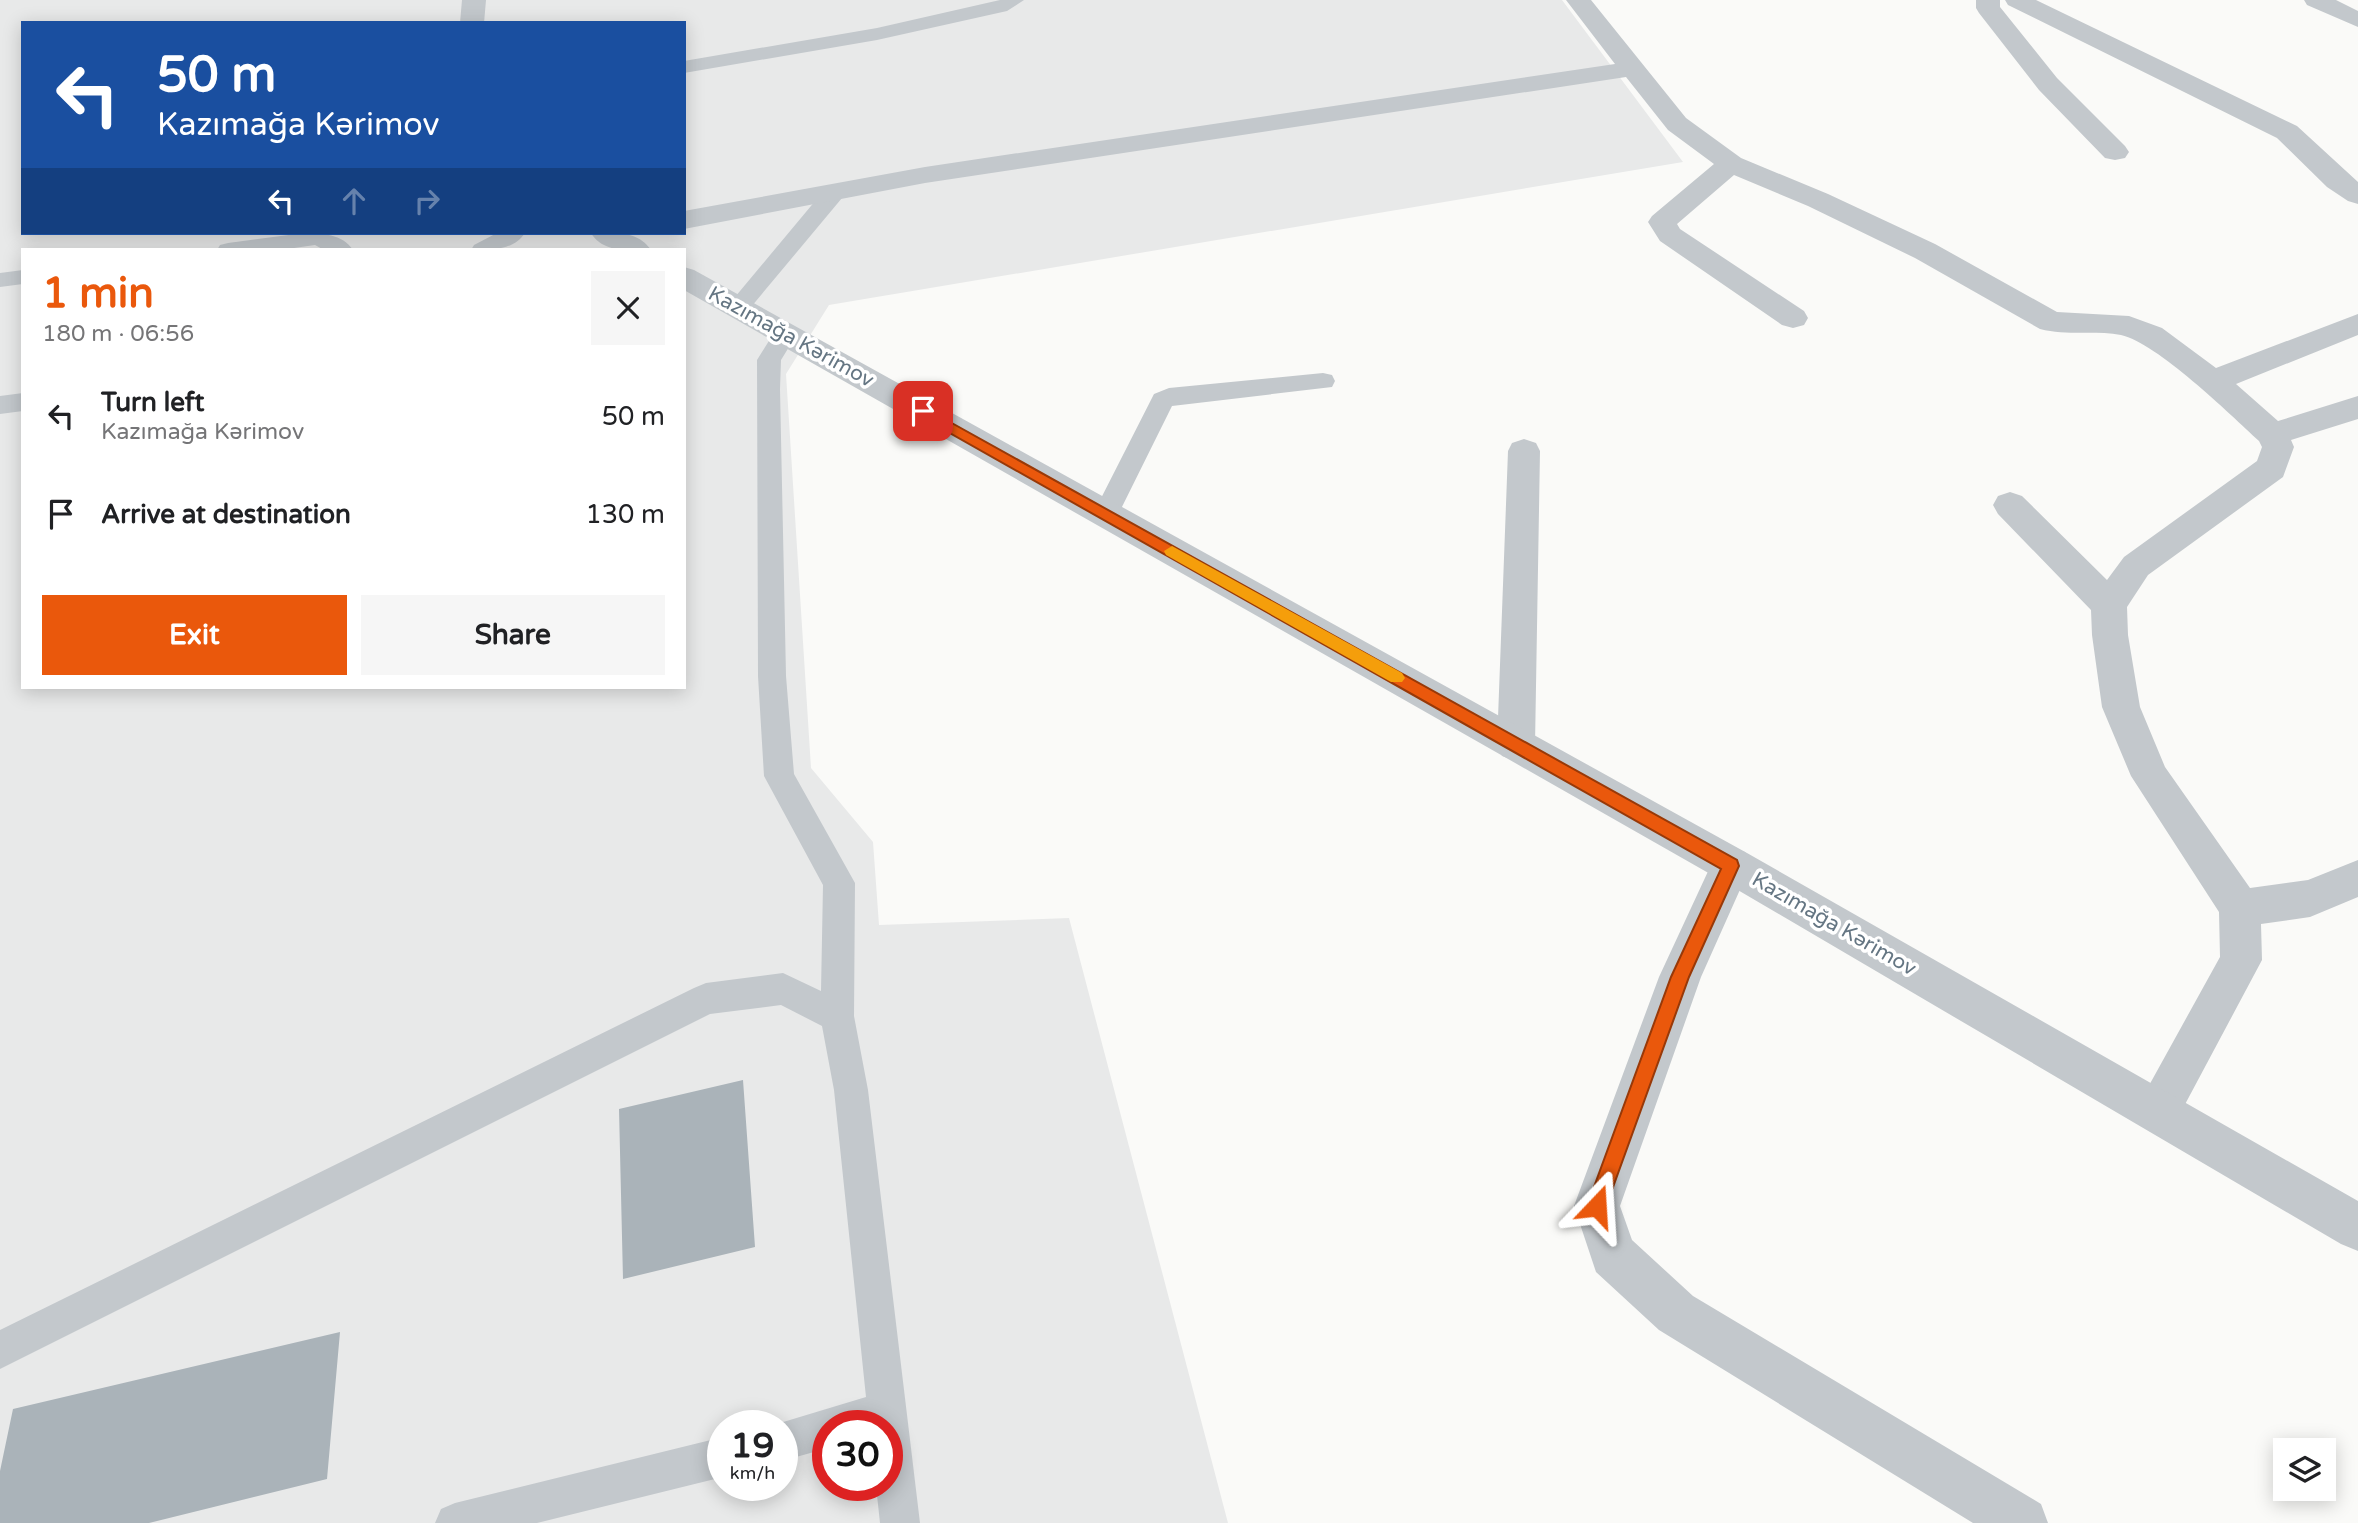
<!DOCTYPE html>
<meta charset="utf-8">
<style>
body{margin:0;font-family:"Varela Round",sans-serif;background:#f6f6f6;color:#202124;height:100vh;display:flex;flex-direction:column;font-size:26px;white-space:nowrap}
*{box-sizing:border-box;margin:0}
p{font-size:23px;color:#757577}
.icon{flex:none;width:38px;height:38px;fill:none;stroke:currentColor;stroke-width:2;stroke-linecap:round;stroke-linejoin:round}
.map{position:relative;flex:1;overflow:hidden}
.details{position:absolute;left:21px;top:248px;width:665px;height:441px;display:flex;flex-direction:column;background:#fff;border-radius:0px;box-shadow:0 4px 18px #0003}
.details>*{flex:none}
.banner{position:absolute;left:21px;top:21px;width:665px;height:214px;border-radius:0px;box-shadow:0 4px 18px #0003;background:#1a4fa0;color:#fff;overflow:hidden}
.controls{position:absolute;left:2273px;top:1438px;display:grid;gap:14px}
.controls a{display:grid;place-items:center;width:63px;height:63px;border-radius:0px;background:#fff;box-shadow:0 4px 18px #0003;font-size:35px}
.speed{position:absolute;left:707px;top:1410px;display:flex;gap:14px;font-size:35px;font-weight:700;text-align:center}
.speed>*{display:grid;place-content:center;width:91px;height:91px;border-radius:50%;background:#fff;box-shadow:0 4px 18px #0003;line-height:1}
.speed small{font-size:18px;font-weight:400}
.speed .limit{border:10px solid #d22;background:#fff;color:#111}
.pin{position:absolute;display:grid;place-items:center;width:60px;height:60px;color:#fff;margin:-30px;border-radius:14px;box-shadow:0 4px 10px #0006}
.me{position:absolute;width:77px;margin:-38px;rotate:20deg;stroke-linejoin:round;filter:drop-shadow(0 0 5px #0008)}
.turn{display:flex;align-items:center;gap:24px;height:147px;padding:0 21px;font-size:32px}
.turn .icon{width:91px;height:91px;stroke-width:2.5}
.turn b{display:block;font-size:49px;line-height:60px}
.lanes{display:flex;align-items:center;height:66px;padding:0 21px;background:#0003;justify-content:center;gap:35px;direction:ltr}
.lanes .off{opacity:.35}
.round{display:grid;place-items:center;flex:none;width:74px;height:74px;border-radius:0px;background:#f6f6f6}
.overview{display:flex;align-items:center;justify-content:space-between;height:119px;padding:0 21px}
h1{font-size:42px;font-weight:700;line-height:52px;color:#ea580c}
.action{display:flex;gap:14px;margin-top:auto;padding:14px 21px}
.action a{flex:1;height:80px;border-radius:0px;background:#ea580c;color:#fff;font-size:28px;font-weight:700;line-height:80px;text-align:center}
.action a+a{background:#f6f6f6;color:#202124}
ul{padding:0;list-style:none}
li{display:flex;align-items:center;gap:21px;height:98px;padding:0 21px}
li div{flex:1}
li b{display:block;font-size:26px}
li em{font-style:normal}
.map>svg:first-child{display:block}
.built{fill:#e8e9e9;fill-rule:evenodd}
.building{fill:#aab3b9}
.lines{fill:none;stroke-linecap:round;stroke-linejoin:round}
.service{fill:#c3c8cc;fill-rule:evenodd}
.minor{fill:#c3c8cc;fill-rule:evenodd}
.tertiary{fill:#c3c8cc;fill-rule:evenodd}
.route{fill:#ea580c;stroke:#983908;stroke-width:2}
.slow{fill:#f59e0b}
.labels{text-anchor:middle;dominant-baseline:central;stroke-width:7;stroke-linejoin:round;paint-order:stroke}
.street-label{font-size:21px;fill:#657683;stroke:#fff}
</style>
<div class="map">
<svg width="2358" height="1523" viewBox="0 0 2358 1523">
<rect width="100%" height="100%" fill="#fafaf8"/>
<path class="built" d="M0 0H1562L1683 162 829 305 786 374 811 768 873 842 879 925 1069 918 1228 1523H0ZM23 23H684V233H23ZM23 250H684V688H23ZM723 1426H782V1486H723ZM828 1426H887V1486H828Z"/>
<path class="building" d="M743 1080 755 1247 623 1279 619 1109Z
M340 1332 327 1479 149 1523H0V1471L13 1409Z"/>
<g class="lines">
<path class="service" d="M1000 0H1024L1007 11 877 40 684 73V61L877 28Z
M834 186 842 188 845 193 842 198 746 313 738 316 730 313 726 308 730 303 826 188Z
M304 233C321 233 343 234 353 250H324L315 245 280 250H217L220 245 228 243Z
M497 233H525C513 251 490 250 471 250L474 245Z
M23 270V284L0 287V273Z
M785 326 793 328 797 334 781 360 780 389 786 676 794 774 855 883 854 1016 868 1090 920 1523H880L876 1486H887V1426H828V1448L782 1461V1426H770L866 1397 834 1090 822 1026 781 1005 710 1014 0 1369V1330L694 988 706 983 783 973 821 991 823 885 764 776 758 676 757 360 777 328Z
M1323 373 1332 375 1335 381 1332 387 1172 406 1115 521 1106 524 1097 521 1093 514 1154 394 1169 388Z
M23 393V411L0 414V396Z
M723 1437V1477L537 1523H435L441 1509 455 1503Z"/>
<path class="minor" d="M1566 0H1591L1686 118 1741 158 1828 194 1935 244 2057 312 2129 316 2162 328 2216 368 2358 314V335L2236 384 2278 421 2358 396V419L2291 440 2294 447 2283 477 2148 575 2127 607 2128 635 2140 707 2165 767 2250 888 2308 880 2358 860V897L2310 917 2261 924 2262 960 2174 1125 2158 1131 2142 1125 2136 1109 2220 957 2219 912 2131 776 2102 707 2092 635 2091 610 1998 514 1993 505 1998 496 2010 492 2022 496 2107 580 2124 557 2257 461 2262 447 2259 441C2230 414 2157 343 2121 335 2095 330 2067 336 2040 329L1915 258 1808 206 1734 175 1677 224 1680 229 1804 311 1808 318 1804 325 1793 328 1782 325 1660 241 1648 222 1652 216 1714 164 1668 130 1626 77 925 183 684 229V211L925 167 1615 64Z
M1976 0H2000V7L2057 78 2125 146 2129 152 2125 158 2115 160 2105 158 2039 90 1979 13 1976 8Z
M2005 0H2036L2297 126 2358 182V204L2348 201 2327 187 2277 138 2008 5Z
M2304 0H2336L2358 11V27L2307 5Z
M1524 439 1536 443 1540 451 1535 745 1530 756 1516 761 1502 756 1497 745 1508 451 1512 443Z
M1731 847 1745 852 1751 865 1701 977 1620 1206 1632 1240 1693 1296 2041 1504 2048 1523H1973L1659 1330 1596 1272 1574 1206 1659 977 1717 852Z"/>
<path class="tertiary" d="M462 0H486L484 23H460Z
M591 233C612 233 637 229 651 250 630 251 603 253 591 233Z
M684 267 694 270 1747 853 2358 1201V1251L2341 1244 1719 879 684 290Z"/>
</g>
<path class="route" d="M923 407 1737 860 1739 866 1689 977 1604 1212 1597 1215 1590 1212 1587 1206 1671 977 1721 869 918 415 916 411Z"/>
<path class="slow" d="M1172 546 1402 673 1405 678 1402 682H1391L1166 555 1164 551Z"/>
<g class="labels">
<g class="street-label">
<text transform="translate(791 337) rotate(29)">Kazımağa Kərimov</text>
<text transform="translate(1834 924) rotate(30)">Kazımağa Kərimov</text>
</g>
</g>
</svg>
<div class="controls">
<a><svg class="icon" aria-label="layers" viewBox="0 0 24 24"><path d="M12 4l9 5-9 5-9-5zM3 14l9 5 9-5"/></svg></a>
</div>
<div class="speed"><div>19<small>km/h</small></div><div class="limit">30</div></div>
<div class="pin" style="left:923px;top:411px;background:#d93025"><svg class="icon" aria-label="arrive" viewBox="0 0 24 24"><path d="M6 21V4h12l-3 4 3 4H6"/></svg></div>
<svg class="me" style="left:1597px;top:1206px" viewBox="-20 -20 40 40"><path d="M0-17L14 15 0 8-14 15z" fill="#ea580c" stroke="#fff" stroke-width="4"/></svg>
<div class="banner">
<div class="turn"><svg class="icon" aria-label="left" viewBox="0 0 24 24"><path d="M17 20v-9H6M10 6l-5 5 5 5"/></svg><div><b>50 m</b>Kazımağa Kərimov</div></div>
<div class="lanes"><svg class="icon" aria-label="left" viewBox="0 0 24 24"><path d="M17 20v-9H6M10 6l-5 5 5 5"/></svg><svg class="icon off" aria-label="ahead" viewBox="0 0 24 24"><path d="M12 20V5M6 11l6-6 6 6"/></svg><svg class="icon off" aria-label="right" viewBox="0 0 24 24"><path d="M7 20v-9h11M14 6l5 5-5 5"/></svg></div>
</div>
<section class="details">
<div class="overview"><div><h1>1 min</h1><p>180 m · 06:56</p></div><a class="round"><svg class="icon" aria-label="close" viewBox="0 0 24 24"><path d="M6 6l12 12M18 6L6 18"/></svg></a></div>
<ul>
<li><svg class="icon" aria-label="left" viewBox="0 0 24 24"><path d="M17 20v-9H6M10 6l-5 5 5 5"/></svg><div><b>Turn left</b><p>Kazımağa Kərimov</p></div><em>50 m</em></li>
<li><svg class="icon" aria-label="arrive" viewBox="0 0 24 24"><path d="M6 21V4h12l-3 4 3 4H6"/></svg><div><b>Arrive at destination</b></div><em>130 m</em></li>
</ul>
<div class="action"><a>Exit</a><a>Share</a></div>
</section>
</div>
